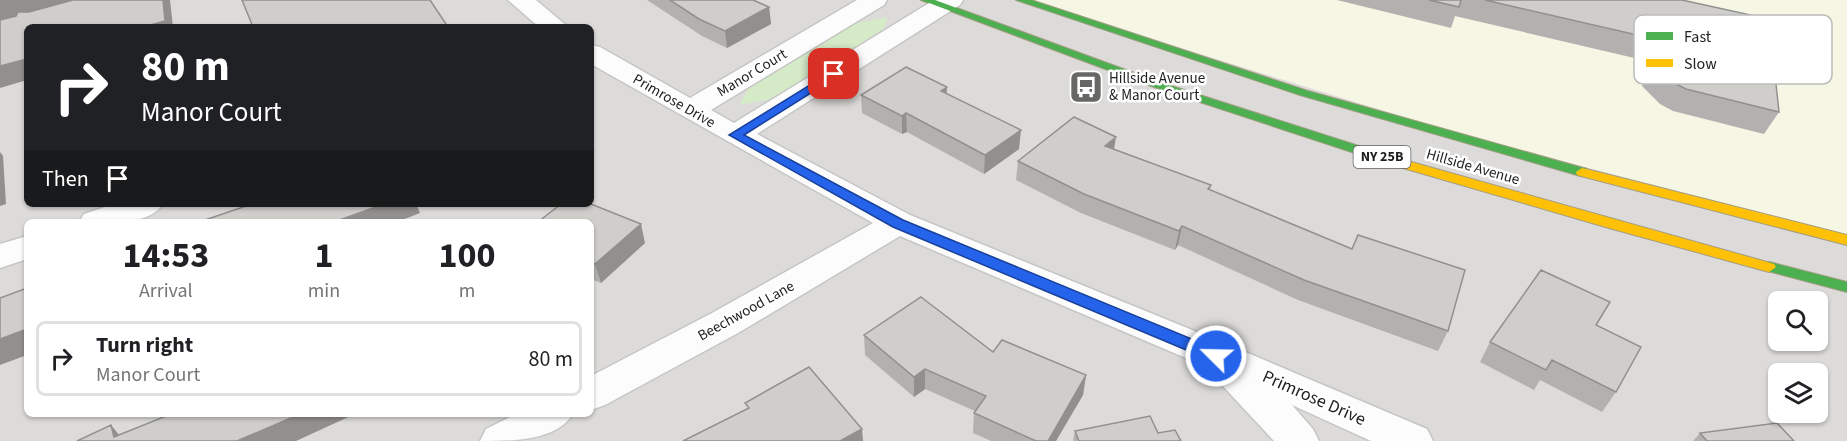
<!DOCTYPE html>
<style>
body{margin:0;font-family:"Source Sans 3",sans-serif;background:#f6f6f6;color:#202124;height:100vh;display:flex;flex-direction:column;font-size:22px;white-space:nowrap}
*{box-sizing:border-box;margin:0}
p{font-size:20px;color:#757577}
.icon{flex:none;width:33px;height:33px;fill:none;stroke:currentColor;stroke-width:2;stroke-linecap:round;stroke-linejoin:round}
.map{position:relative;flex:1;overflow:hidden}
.panel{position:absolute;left:24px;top:219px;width:570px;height:198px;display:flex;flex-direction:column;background:#fff;border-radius:9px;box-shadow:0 2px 4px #0004}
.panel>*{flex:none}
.top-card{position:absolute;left:24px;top:24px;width:570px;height:183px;border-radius:9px;box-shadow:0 2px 4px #0004;background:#202124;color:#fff;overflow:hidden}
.buttons{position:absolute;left:1768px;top:291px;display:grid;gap:12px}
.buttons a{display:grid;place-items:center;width:60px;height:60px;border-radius:9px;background:#fff;box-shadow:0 2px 4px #0004;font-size:30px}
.pin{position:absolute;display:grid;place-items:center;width:51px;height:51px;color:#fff;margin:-26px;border-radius:12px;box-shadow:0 3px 9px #0006}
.me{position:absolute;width:66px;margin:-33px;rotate:293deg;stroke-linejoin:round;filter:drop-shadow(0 0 4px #0008)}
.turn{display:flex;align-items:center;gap:21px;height:126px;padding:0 18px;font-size:27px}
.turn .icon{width:78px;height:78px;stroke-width:2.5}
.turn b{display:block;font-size:42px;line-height:51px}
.then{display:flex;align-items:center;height:57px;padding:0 18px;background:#0003;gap:12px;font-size:22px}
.eta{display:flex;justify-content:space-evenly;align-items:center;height:102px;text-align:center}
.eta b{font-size:36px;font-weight:700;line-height:42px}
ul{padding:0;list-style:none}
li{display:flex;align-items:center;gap:18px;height:75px;margin:0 12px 9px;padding:0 6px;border:3px solid #e0e0e0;border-radius:9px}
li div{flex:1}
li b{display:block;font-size:22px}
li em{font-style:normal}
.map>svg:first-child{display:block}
.residential{fill:#dcdbd9;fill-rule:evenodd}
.education{fill:#f5f6e3}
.grass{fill:#d5eac7}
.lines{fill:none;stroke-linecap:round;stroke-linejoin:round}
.street-casing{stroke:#c6c6c4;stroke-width:3}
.fast-casing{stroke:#a39d84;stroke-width:2}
.slow-casing{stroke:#a39d84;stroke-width:2}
.street{fill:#fcfcfc;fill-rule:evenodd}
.fast{fill:#4caf50;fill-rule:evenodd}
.slow{fill:#ffc107;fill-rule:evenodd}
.wall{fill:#b2b1af}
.shaded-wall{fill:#91908e}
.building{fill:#cfcecb;stroke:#91908e;stroke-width:1.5}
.route{fill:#2563eb;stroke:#184099;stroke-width:1.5}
.labels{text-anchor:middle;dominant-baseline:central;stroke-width:5;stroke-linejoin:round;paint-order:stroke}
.shield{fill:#fff;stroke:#626262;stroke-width:1.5}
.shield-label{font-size:14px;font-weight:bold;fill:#1f1f1f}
.street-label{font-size:15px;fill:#1f1f1f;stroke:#fff}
.poi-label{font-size:15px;fill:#1f1f1f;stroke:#fff;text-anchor:start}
.near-street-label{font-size:18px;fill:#1f1f1f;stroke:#fff}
.key{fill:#fff;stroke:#bcbcbc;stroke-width:1.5}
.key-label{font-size:16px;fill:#1f1f1f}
</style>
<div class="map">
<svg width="1847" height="441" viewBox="0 0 1847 441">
<rect width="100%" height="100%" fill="#edece8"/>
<path class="residential" d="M0 0H1847V441H0ZM27 27H591V204H27ZM27 222H591V414H27ZM1779 302H1818V340H1779ZM1779 374H1818V412H1779Z"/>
<path class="education" d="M1024 0H1847V235L1469 137Z"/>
<path class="grass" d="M888 17 880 39 787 96 739 105 754 79 849 25Z"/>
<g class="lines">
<defs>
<path id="street" d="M508 0H536L568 27H539Z
M857 0H887L884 5 711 110 734 123 934 0H963L960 5 757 134 910 215 1229 345 1427 429 1433 441H1371L1292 405 1313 429 1319 441H1274L1219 382 1214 370 900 236 738 333 605 405 591 410V376L712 313 873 223 591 64V45L600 47 690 98Z
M114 204H163C148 227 104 222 79 222L84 214Z
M27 236V259L0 268V244Z
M516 414H573C556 441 513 441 480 441L486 429Z"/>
<path id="fast" d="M921 0H935L1156 81 1387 155 1389 158 1387 161H1379L1148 85Z
M1016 0H1031L1308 91 1587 169 1588 172 1582 176 1577 175 1300 95Z
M1769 262 1847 282V292L1764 270 1762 267Z"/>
<path id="slow" d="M1383 154 1774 264 1776 267 1769 272 1609 228 1379 161 1377 158 1379 155Z
M1582 168 1847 235V245L1577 175 1576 172Z"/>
</defs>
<use href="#street" class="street-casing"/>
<use href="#fast" class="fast-casing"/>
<use href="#slow" class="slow-casing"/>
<use href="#street" class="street"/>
<use href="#fast" class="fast"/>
<use href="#slow" class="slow"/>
</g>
<path class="wall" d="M647 0H753L769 7 771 24 727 48 702 36Z
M1337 0H1682L1779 112 1764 134 1673 111 1660 104 1642 86 1643 60 1455 16 1451 28Z
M947 93 1019 149 984 174 907 132 902 134 862 113 861 95Z
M1114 149 1211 185 1210 190 1448 331 1438 351 1298 300 1178 245 1175 250 1081 213 1016 180 1018 161Z
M591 222 645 243 601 283 591 279Z
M1596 325 1616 392 1602 412 1540 380 1534 390 1480 362 1490 342Z
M864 335 993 352 1086 375 1083 395 1056 441H991L973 433 974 413 975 411 925 389 914 397 865 355Z
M1075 431 1158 433 1181 441H1073Z
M1700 433 1794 441H1693Z"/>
<path class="shaded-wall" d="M0 0H74L0 20Z
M163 0H170L173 27H143Z
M769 7 771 24 727 48 725 31Z
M27 59V80L0 88V66Z
M947 87 946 105 941 91Z
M906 113 907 132 902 134V116Z
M1021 130 1019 149 984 174 985 155Z
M1116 137 1113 156 1105 146Z
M0 152 3 156 6 204 0 206Z
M384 204H416L420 213 397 222H334Z
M641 224 645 243 601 283 595 264Z
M1182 226 1178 245 1175 250 1179 231Z
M27 329V355L0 365V339Z
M925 369V389L914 397V377Z
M1086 375 1083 395 1056 441H1048Z
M300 414H355L296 441H237Z
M111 425 124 441 114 437Z
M862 429 863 441H840Z"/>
<path class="building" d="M73 0H163L165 21 143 27H27V59L0 66V20L16 16 18 12H29Z
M242 0H430L448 27H253Z
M670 0H753L769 7 725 31 699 19Z
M1429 0H1461L1459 7Z
M1485 0H1682L1769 19 1779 112 1686 89 1672 82 1654 65 1655 39Z
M906 67 947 87 941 91 1021 130 985 155 906 113 902 116 861 95Z
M1074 117 1116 137 1105 146 1211 185 1208 189 1352 249 1358 235 1465 270 1448 331 1304 280 1182 226 1179 231 1084 194 1018 161Z
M252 204H384L334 222H199Z
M561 204H591L641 224 595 264 591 262V222H538Z
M1541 270 1610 302 1596 325 1641 347 1616 392 1552 360 1546 370 1490 342Z
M27 288V329L0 339V298Z
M921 297 993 352 1002 340 1086 375 1048 441H1036L974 413 986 396 925 369 914 377 864 335Z
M809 367 862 429 840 441H683L749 408 745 403Z
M171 414H300L237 441H77L111 425 114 437Z
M1150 416 1158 433 1175 430 1181 441H1079L1075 431Z
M1777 423 1794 441H1707L1700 433Z"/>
<path class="route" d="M834 70 838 71V76L744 135 903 220 1221 351 1224 356 1221 360H1210L893 227 729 135Z"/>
<defs>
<symbol id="bus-square" viewBox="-11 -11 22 22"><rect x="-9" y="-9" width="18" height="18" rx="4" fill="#676765" stroke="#fff"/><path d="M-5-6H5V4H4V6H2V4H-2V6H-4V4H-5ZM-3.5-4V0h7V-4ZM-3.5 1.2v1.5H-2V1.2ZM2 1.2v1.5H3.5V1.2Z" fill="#fff"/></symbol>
</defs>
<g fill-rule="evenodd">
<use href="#bus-square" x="1067" y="68" width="38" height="38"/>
</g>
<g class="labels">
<rect class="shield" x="1353.5" y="146" width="57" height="22" rx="4.5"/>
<g class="shield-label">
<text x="1382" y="157">NY 25B</text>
</g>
<g class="street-label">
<text transform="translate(752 73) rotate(-31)">Manor Court</text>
<text transform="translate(674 101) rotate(30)">Primrose Drive</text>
<text transform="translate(1473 167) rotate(16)">Hillside Avenue</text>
<text transform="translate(746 311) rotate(-29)">Beechwood Lane</text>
</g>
<g class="poi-label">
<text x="1109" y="78">Hillside Avenue<tspan x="1109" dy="17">&amp; Manor Court</tspan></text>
</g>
<g class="near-street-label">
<text transform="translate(1314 398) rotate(24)">Primrose Drive</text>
</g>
</g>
<rect x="1634" y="15" width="198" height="69" rx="9" class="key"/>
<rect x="1646" y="32" width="27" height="8" fill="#4caf50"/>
<rect x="1646" y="59" width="27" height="8" fill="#ffc107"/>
<g class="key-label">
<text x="1684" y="42">Fast</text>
<text x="1684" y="69">Slow</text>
</g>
</svg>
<div class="buttons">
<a><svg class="icon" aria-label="search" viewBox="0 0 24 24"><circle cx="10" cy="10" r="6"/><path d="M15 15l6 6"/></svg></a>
<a><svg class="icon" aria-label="layers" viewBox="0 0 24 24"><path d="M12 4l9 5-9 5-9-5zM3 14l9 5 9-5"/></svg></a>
</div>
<div class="pin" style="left:834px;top:74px;background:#d93025"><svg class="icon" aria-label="arrive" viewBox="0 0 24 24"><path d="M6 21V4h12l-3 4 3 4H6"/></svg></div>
<svg class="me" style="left:1216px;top:356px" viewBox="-20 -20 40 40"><circle r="17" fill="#2563eb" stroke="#fff" stroke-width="3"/><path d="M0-11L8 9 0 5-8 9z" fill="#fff"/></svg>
<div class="top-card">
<div class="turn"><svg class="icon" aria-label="right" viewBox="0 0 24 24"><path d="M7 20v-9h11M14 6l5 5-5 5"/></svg><div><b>80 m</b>Manor Court</div></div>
<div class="then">Then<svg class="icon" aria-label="arrive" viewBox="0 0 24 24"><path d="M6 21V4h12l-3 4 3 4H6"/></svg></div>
</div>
<section class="panel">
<div class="eta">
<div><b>14:53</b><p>Arrival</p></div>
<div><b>1</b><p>min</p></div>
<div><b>100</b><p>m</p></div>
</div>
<ul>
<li><svg class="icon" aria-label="right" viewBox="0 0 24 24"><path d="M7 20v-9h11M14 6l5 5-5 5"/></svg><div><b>Turn right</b><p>Manor Court</p></div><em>80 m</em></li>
</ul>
</section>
</div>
